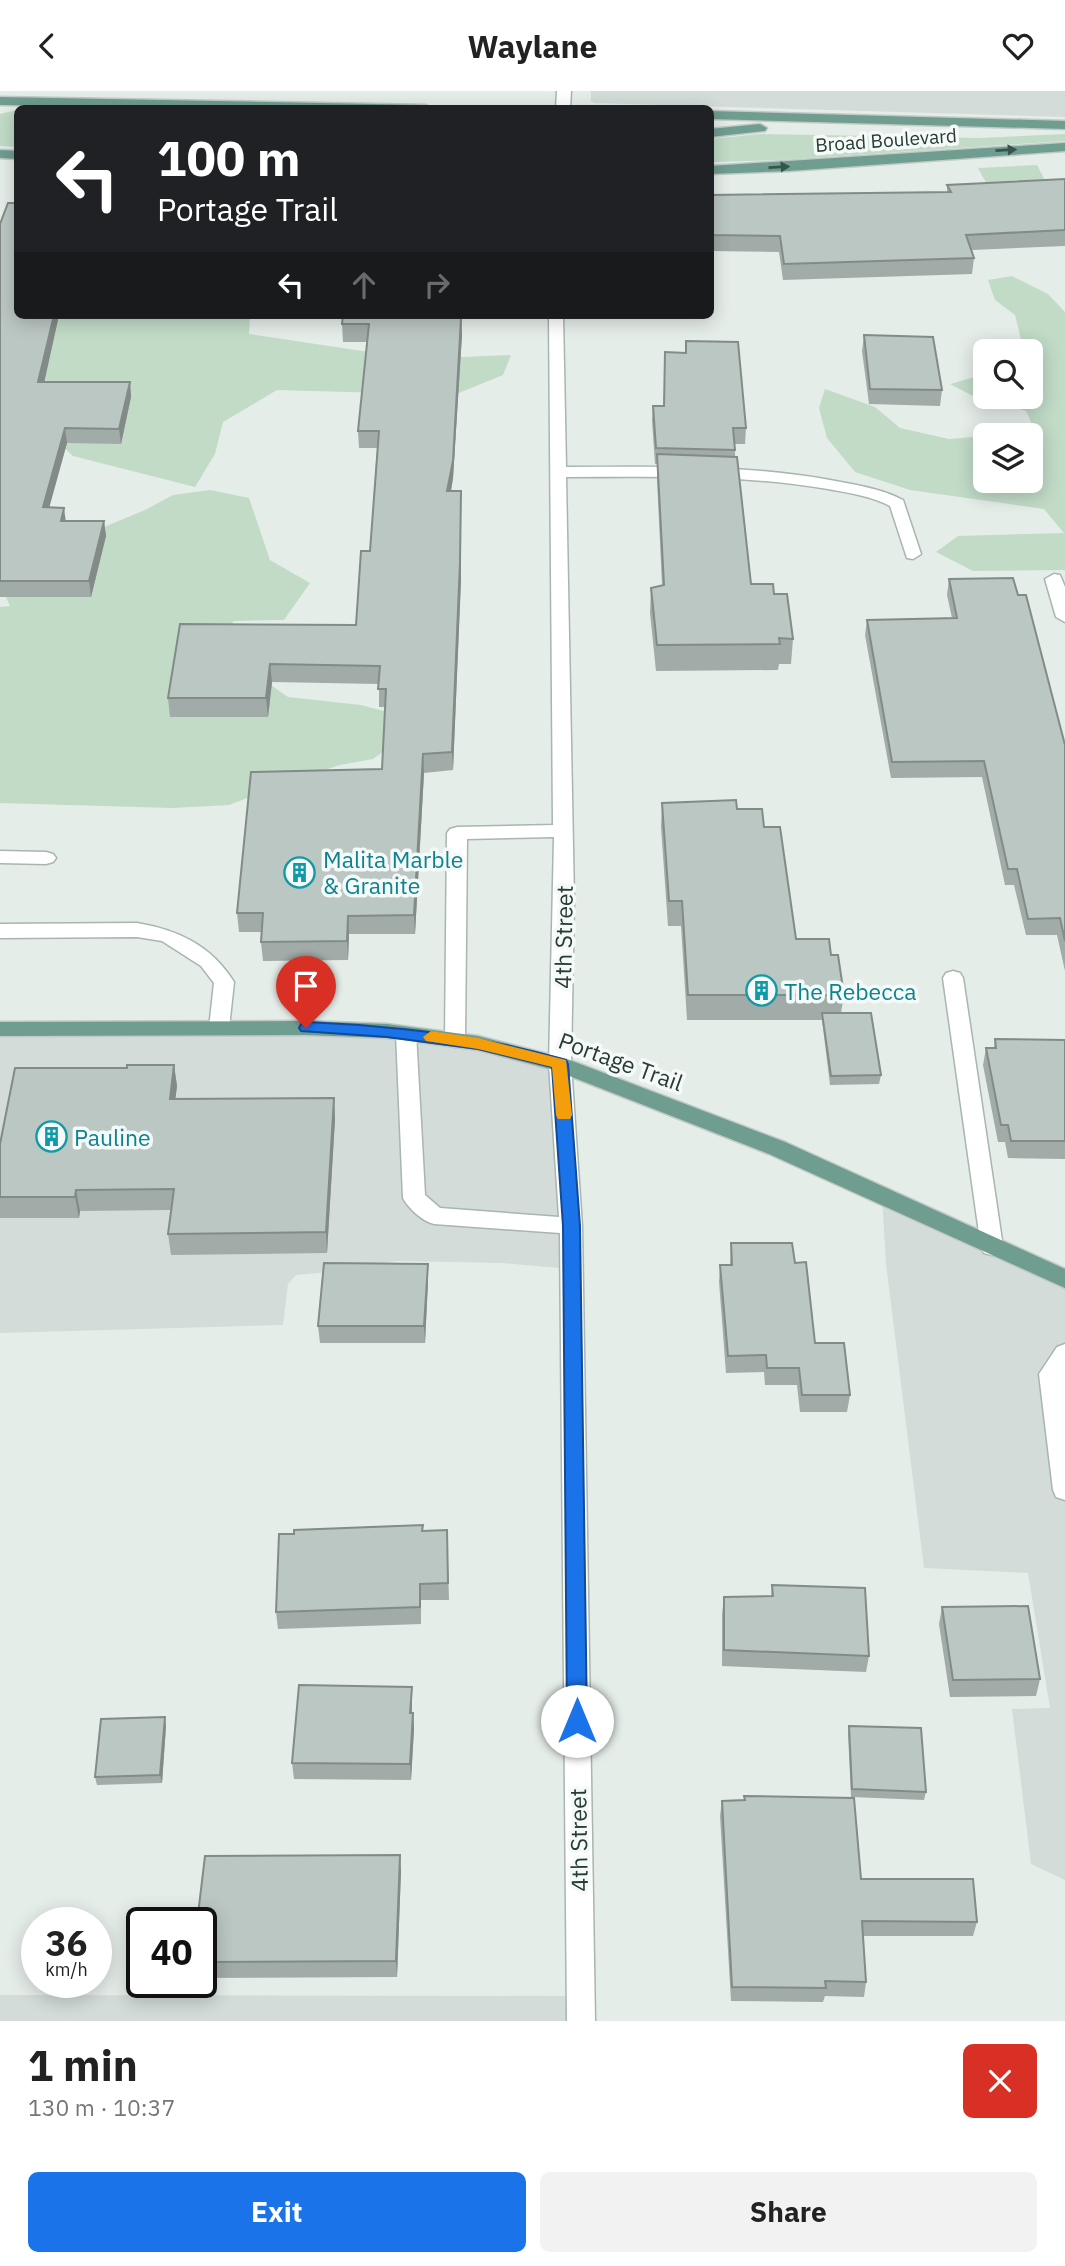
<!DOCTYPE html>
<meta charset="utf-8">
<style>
body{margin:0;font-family:"IBM Plex Sans",sans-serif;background:#f2f2f2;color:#222;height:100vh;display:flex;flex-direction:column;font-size:26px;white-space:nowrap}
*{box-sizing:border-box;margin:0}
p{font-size:23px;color:#767676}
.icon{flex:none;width:38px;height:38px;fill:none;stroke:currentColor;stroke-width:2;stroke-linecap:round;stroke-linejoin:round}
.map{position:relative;height:1930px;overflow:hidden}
.details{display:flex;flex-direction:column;background:#fff;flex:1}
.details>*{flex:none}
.hud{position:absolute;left:14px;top:14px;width:700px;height:214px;border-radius:10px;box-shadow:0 4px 18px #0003;background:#202124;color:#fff;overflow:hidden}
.fabs{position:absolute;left:973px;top:248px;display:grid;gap:14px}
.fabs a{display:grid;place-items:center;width:70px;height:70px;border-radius:10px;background:#fff;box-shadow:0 4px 18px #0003;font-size:35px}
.speed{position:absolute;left:21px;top:1816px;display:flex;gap:14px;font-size:35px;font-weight:700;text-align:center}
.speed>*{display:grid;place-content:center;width:91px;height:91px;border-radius:50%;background:#fff;box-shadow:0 4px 18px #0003;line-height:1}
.speed small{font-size:18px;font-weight:400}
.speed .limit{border:4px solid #111;border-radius:10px;background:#fff;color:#111}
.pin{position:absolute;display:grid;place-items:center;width:60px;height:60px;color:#fff;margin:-72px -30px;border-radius:50% 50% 50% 0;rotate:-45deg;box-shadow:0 0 7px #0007}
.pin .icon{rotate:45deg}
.me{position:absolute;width:77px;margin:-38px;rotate:0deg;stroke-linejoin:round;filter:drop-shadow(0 0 5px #0008)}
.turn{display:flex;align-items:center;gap:24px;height:147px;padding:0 28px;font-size:32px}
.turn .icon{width:91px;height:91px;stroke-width:2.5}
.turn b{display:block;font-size:49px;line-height:60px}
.lanes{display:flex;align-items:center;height:66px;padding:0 28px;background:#0003;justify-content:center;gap:35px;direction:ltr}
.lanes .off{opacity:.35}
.round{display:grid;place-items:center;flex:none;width:74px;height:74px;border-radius:10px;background:#f2f2f2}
.head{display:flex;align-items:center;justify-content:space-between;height:119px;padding:0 28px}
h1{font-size:42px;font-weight:700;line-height:52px}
.button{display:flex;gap:14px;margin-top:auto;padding:14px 28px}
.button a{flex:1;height:80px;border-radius:10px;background:#1a73e8;color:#fff;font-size:28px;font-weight:700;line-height:80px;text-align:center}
.button a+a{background:#f2f2f2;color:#222}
header{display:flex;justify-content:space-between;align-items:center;height:91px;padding:0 28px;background:#fff;font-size:32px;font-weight:700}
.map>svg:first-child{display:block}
.built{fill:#d3dcd8}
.green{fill:#c1dbc7}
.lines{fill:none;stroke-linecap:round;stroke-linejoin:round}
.minor-casing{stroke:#a8b5b0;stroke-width:3}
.major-casing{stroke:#c2c9c7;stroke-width:3}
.minor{fill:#fff;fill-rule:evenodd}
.major{fill:#6f9d8f;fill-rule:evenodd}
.wall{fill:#a1aba7}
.shaded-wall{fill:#838b88}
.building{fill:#bbc7c2;stroke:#838b88;stroke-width:2}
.oneway{fill:#38554c}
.route{fill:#1a73e8;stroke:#114b97;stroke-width:2}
.slow{fill:#f59e0b}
.labels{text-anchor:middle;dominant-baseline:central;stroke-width:7;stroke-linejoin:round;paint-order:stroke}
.far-street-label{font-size:19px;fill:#263d36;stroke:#f5f9f7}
.culture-label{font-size:23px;fill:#0d838f;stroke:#f5f9f7;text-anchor:start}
.street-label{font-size:23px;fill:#263d36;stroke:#f5f9f7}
</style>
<header><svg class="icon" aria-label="back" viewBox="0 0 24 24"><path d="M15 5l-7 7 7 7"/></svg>Waylane<svg class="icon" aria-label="heart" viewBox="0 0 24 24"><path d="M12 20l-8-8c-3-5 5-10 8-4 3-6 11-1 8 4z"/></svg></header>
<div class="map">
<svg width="1065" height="1930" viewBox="0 0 1065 1930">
<rect width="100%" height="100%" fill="#e5ede9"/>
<path class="built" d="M591 0H1065V26L595 12 591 10Z
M0 938 387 940 560 973 571 1178 501 1172 396 1170 352 1179 296 1184 288 1193 283 1234 0 1242Z
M882 1106 1065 1188V1789L1031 1773 1012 1618 1050 1617 1028 1482 924 1477 886 1173Z
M0 1904 581 1905V1930H0Z"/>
<path class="green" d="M17 19V56L0 55V23Z
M760 43 979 47 1065 43V50L779 69 711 71V48Z
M1037 74 1053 105 995 108 978 77Z
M1012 185 1048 203 1065 221V479L973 480 936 461 958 445 1064 442 1044 418 910 399 855 381 827 347 819 317 825 298 875 316 900 337 949 348 985 345V390H1031V345H989L1036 342 1026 320 971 304 950 293 985 283V306H1031V261H1024L1015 224 995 209 988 189Z
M18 224H250L249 243 416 268 511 264 503 284 454 304 277 299 223 331 215 363 195 396 73 365 42 336 0 226Z
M210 399 249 407 270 469 310 492 284 529 233 530 231 540 211 552 288 606 361 614 391 622 410 641 373 668 340 674 300 687 229 714 172 717 0 712V516L10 515 0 493V479L145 419 173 404Z"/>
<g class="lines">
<defs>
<path id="minor" d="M557 0H571L570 18H556Z
M549 224H563L566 376C654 376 743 373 830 389 855 394 880 397 903 409L921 463 913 468 907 467 890 415C871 405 849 402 828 398 741 383 654 386 566 386L574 809 571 973 582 1135 595 1930H567L560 1142 434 1133C422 1130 409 1118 403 1107L396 942 399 937H413L416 942 425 1104 440 1117 559 1126 549 973 554 746 467 748 465 949 462 954 455 956 448 954 445 949 447 742 450 738 457 736 553 734Z
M1054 483 1060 484 1065 496V531L1056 526 1045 488Z
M0 760 46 761 53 763 56 767 53 771 46 773 0 772Z
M137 832C178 839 211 854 234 891L229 937 226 942H212L209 937 214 892 201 875 162 850 137 846 0 847V833Z
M953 880 960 882 963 887 1003 1156 1000 1162 992 1164 984 1162 981 1156 943 887 946 882Z
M1065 1253V1409L1056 1406 1053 1399 1039 1283 1057 1256Z"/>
<path id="major" d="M0 6 426 14 432 18 0 14Z
M710 20 1065 30V38L710 28Z
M760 33 767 37 765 40 710 46V38Z
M1065 52V60L789 80 710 83V75Z
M0 59 18 60V68L0 67Z
M306 930 387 933 478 945 567 968 785 1051 1065 1178V1197L769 1063 554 979 478 959 387 947 306 944 0 945V931Z"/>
</defs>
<use href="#minor" class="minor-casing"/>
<use href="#major" class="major-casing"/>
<use href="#minor" class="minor"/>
<use href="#major" class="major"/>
</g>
<path class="wall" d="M1065 88V155L972 159 974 167 972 183 783 189 779 161 710 160V104L947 101V94Z
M0 133 18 224H59L44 291H130L131 306 121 353 67 352 49 416 66 430H104L106 445 91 506H0Z
M322 224H426V226L461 227 462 244 453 387 451 400 461 489 453 679 424 682 415 843H349L348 869 263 870 261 851 262 841H239L237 822 382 678 385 616H379V593L272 591 268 626H170L168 607 356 534 370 460 377 357H359L358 340 367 251H343L342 233 343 225Z
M864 244 942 299 940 315 869 313 862 260Z
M686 250 746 337 745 353H735V366L751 493 774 503 793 548 791 573H779L778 579 656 580 650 522 651 497 662 494 657 388V373H655L652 330 653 315H664L686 262Z
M949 488 1018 504 1065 654V880L1057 844H1026L1014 794H1005L982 686 891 687 865 544 867 529 952 527 947 504Z
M662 712 737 718 764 736 796 848 831 864 844 904 841 922 881 984 879 993 830 994 822 929H687L681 835H668L661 736Z
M995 948 1065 949V1068L1008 1067 1005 1051H998L983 974 986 957H994Z
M174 974 177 995 175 1008 334 1007 335 1028 327 1162 171 1164 168 1143 171 1119 80 1120 79 1127H0V1053L127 977Z
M731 1152 795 1172 815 1252 850 1304 847 1321H800L797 1294H765L764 1281 726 1282 719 1191 720 1174H730Z
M428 1173V1190L425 1252H320L318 1235Z
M447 1439 449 1509H421V1533L278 1538 276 1521 423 1440Z
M772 1494 869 1565 866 1581 722 1575V1523L724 1506H771Z
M942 1516 1040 1588 1036 1605 950 1606 939 1533Z
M412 1596V1622H413L414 1638 411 1689 294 1688 292 1672Z
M166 1635 162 1692 97 1694 95 1686Z
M849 1635 926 1701 924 1709 851 1706 848 1643Z
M744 1705 861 1788 977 1831 973 1845H863L866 1891 864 1906 825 1905 823 1911 731 1910 720 1725 722 1710 744 1709Z
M401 1780 397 1886 201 1887V1832Z"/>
<path class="shaded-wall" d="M54 224H59L41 306 38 291Z
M461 227 462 244 453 387 448 418 447 400Z
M130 291 131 306 121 353 119 338Z
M65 337 67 352 45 432 43 416Z
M64 417 66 432 61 430Z
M461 417V489L453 679 452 661Z
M104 430 106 445 91 506 89 490Z
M270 573 272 591 268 626 266 607Z
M423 663 424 682 415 843 414 824Z
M348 825 349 843 348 869 347 850Z
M174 974 177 995 173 1028 170 1008Z
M334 1007 335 1028 327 1162 326 1141Z
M76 1099 80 1120 79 1127 75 1106Z
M428 1173V1190L425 1252 424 1235Z
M412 1596V1612L411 1638 410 1622Z
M413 1622 414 1638 411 1689 410 1673Z
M165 1626 166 1635 162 1692 160 1684Z
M400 1764 401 1780 397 1886 396 1870Z"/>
<path class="building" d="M1065 88V139L966 144 974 167 784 173 780 145 710 144V104L951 101 947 94Z
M8 112H18V224H54L38 291H130L119 338 65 337 43 416 64 417 61 430H104L89 490H0V133Z
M343 224H424V226L461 227 453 370 447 400H461L460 471 452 661 423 663 414 824 348 825 347 850 261 851 263 822H237L251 681 382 678 386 598H378L380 575 270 573 266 607H168L180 533 356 534 361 460H370L379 340H358L369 233H342Z
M864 244 933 246 942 299 870 298Z
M686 250 738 251 746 337H733L735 359 656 357 653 315H664L665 261 686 262Z
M657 363 737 366 751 493H773L774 503H787L793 548 779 547 780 553 657 554 651 497 664 494Z
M1013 487 1018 504H1026L1065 654V850L1060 827 1028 828 1017 778H1008L984 670 892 671 867 529 957 527 949 488Z
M736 709 737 718H762L764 736H780L796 848H829L831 864H838L844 904H688L682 810H669L662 712Z
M822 922H871L881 984 831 985Z
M995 948 1065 949V1050H1011L1008 1034H1001L986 957H996Z
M127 974H174L170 1008 334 1007 326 1141 168 1143 174 1098 76 1099 75 1106H0V1053L15 977H127Z
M731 1152H792L795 1172 806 1171 815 1252H844L850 1304H802L799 1277H767L766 1264 728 1265 720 1174H732Z
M324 1172 428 1173 424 1235H318Z
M423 1434 422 1440 447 1439 448 1492 420 1493V1516L276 1521 279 1443H294V1439Z
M772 1494 865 1497 869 1565 724 1559V1506L773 1505Z
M1028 1515 1040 1588 953 1589 942 1516Z
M299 1594 412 1596 410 1622H413L410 1673 292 1672Z
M165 1626 160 1684 95 1686 101 1628Z
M849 1635 921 1637 926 1701 852 1698Z
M744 1705 854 1707 861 1788H973L977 1831 862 1830 866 1891 825 1890 826 1897 732 1896 722 1710 745 1709Z
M400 1764 396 1870 201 1871V1832H197L205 1765Z"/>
<defs><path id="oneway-solid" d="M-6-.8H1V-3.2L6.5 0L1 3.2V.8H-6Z" transform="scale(1.75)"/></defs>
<g class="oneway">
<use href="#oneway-solid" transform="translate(1006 59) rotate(-3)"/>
<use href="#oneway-solid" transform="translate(779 76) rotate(-3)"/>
</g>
<path class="route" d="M306 931C395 935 480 944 566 969L568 973 580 1135 587 1630 584 1636 577 1639 570 1636 567 1630 563 1135 552 976 478 958 387 946 301 940 299 937 301 933Z"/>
<path class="slow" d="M431 940 478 947 566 969 572 1024 570 1028H558L556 1024 552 976 478 958 426 950 423 946Z"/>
<defs>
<symbol id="building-ring" viewBox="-11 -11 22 22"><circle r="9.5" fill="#f5f9f7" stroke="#0f9aa8" stroke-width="1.5"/><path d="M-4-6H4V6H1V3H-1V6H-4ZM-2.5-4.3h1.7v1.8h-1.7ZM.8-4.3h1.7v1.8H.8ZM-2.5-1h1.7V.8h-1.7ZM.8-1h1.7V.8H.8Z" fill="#0f9aa8"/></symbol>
</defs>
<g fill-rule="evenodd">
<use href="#building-ring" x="282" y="764" width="35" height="35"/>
<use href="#building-ring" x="744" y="882" width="35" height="35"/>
<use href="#building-ring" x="34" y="1028" width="35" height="35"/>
</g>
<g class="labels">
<g class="far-street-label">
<text transform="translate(886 49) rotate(-4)">Broad Boulevard</text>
</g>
<g class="culture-label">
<text x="323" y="768">Malita Marble<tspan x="323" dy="26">&amp; Granite</tspan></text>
<text x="784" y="900">The Rebecca</text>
<text x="74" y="1046">Pauline</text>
</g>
<g class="street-label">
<text transform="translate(563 846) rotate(-89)">4th Street</text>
<text transform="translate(621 970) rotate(20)">Portage Trail</text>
<text transform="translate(578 1749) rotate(-91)">4th Street</text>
</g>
</g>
</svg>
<div class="fabs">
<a><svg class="icon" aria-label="search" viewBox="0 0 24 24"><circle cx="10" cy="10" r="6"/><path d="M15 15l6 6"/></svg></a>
<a><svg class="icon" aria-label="layers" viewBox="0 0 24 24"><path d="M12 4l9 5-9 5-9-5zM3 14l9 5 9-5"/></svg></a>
</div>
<div class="speed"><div>36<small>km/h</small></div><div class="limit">40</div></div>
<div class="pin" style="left:306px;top:937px;background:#d93025"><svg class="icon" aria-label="arrive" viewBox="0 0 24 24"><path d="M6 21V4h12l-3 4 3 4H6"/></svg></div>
<svg class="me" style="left:577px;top:1630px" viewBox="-20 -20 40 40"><circle r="19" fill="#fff"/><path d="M0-13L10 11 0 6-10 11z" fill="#1a73e8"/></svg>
<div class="hud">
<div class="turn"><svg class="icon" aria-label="left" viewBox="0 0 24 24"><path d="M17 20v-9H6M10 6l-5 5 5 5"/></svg><div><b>100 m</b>Portage Trail</div></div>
<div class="lanes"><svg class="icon" aria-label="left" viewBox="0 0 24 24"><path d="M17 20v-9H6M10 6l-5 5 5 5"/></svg><svg class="icon off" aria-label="ahead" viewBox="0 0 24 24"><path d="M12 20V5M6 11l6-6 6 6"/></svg><svg class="icon off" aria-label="right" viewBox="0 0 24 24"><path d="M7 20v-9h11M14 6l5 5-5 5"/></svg></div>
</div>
</div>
<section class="details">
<div class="head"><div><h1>1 min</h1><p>130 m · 10:37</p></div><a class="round" style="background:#d93025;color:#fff"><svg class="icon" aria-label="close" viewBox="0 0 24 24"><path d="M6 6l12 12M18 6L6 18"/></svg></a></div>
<div class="button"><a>Exit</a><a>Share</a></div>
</section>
